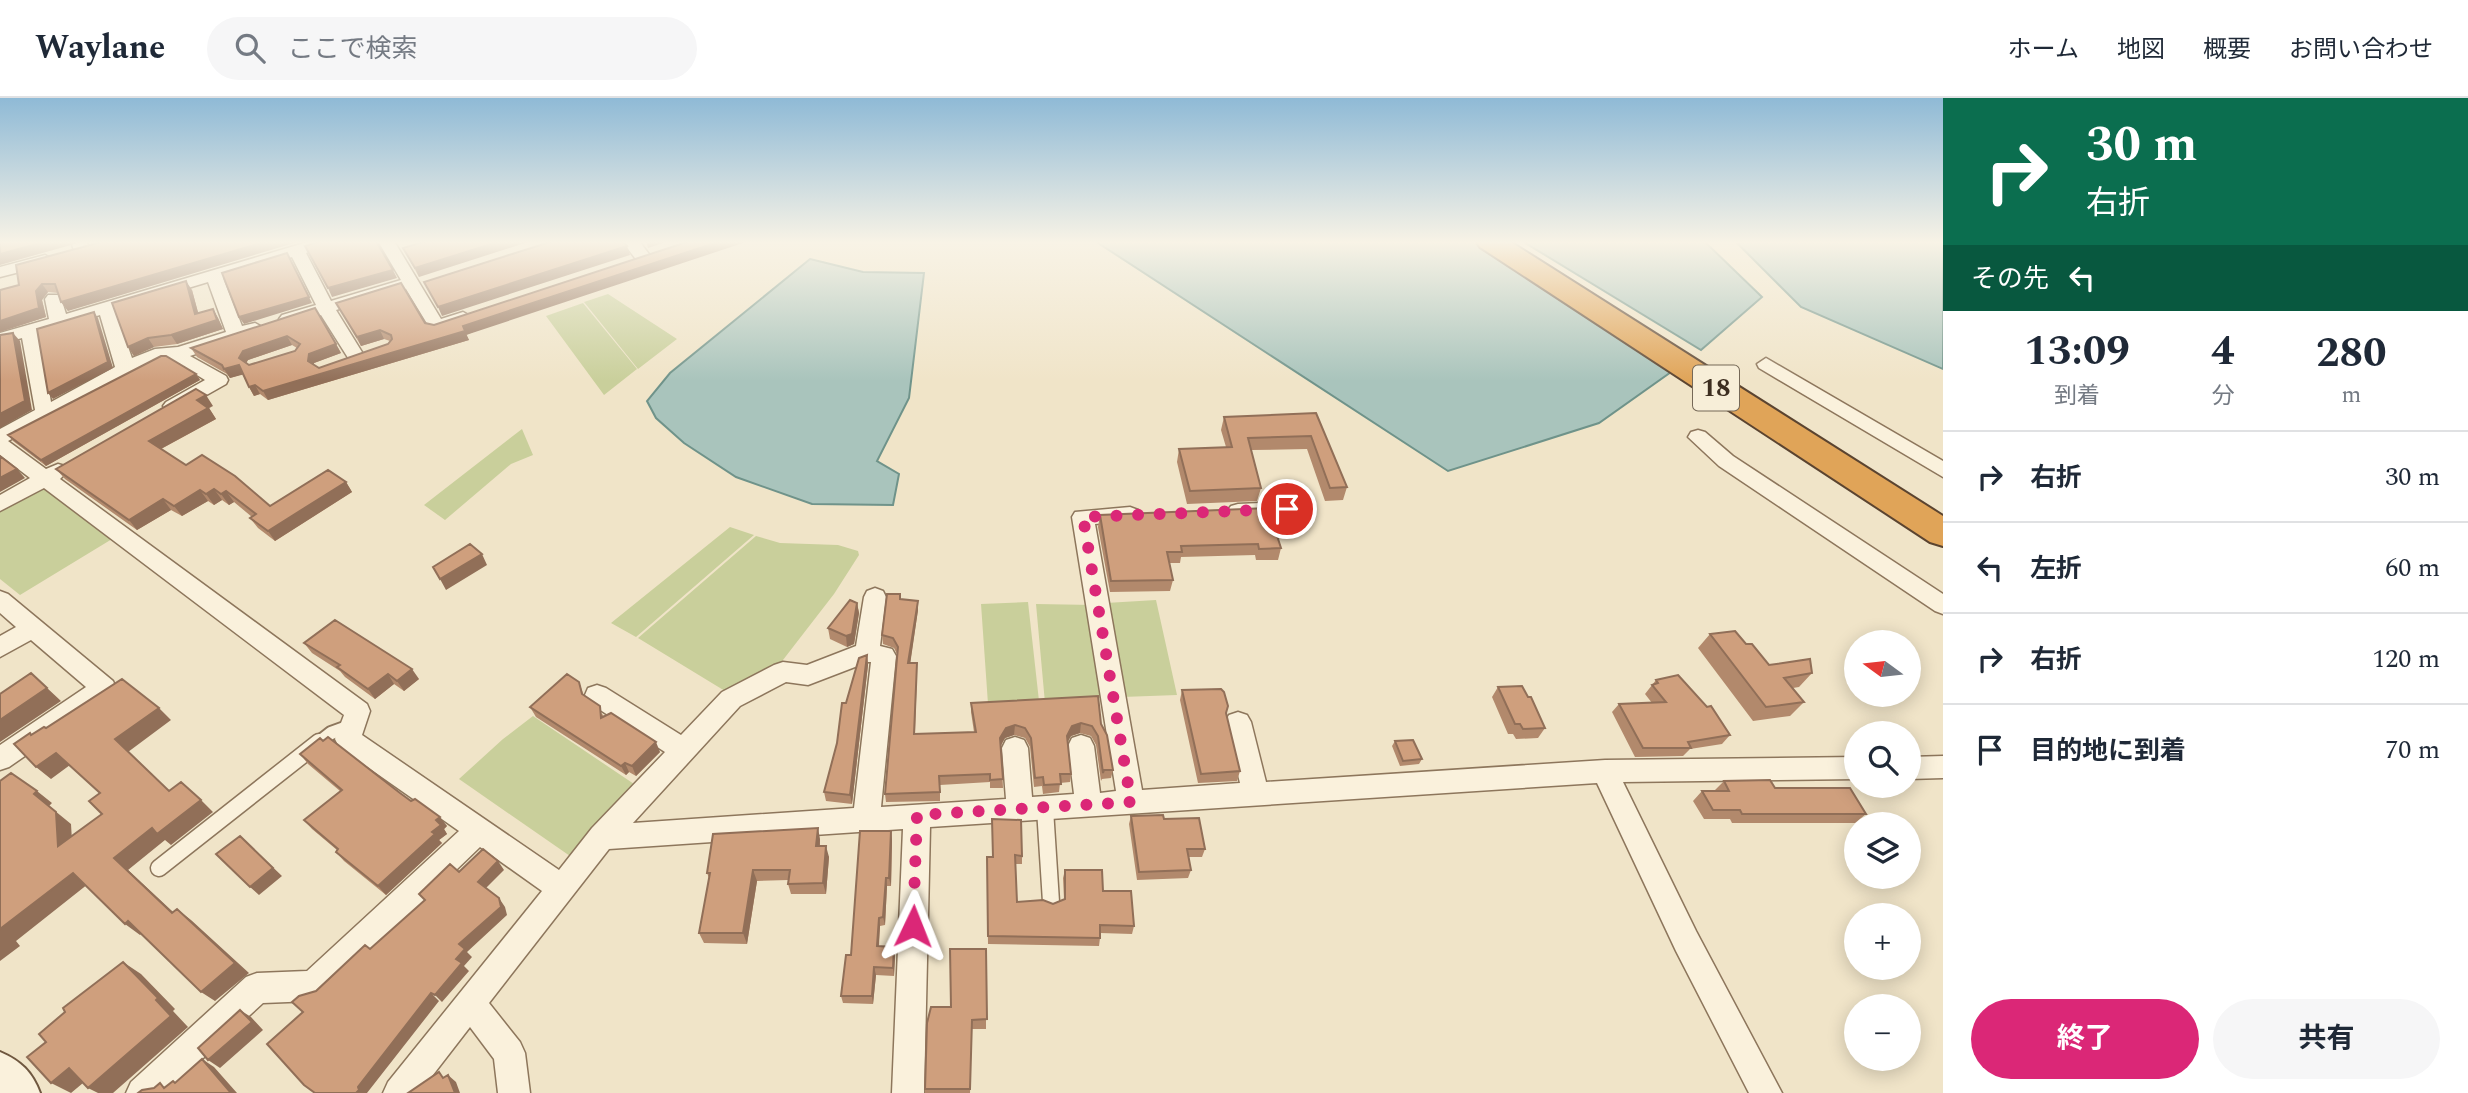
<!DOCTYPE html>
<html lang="ja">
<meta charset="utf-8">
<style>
body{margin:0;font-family:Spectral,"Noto Sans JP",serif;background:#f6f6f7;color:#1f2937;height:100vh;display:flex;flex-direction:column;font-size:26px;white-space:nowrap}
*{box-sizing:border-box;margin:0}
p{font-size:23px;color:#747a83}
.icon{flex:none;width:38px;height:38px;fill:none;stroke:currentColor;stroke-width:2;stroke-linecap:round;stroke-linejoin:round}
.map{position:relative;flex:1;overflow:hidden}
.details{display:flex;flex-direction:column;background:#fff;width:525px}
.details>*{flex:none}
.top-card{background:#0b6e4f;color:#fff;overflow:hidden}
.needle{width:46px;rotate:285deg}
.buttons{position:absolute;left:1844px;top:532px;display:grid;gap:14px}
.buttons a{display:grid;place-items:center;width:77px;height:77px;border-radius:50%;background:#fff;box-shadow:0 4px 18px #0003;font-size:35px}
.pin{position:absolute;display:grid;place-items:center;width:60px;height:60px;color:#fff;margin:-30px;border:4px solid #fff;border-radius:50%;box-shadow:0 2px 7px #0007}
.me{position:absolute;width:77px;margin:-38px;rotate:2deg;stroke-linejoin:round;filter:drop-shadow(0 0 5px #0008)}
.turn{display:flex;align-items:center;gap:24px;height:147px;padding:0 28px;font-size:32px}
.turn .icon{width:91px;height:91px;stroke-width:2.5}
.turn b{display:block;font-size:49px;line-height:60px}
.then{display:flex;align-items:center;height:66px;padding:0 28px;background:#0003;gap:14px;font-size:26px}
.eta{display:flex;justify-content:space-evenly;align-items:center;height:119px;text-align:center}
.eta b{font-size:42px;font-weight:700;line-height:49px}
.primary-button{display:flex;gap:14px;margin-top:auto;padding:14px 28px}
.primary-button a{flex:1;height:80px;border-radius:42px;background:#db2777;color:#fff;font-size:28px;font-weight:700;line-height:80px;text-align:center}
.primary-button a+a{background:#f6f6f7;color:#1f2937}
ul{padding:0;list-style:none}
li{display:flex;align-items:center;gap:21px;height:91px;padding:0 28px;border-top:2px solid #e0e1e3}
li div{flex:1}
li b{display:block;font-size:26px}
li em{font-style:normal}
header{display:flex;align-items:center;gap:42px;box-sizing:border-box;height:98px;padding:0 35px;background:#fff;border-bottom:2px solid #e0e1e3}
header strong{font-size:33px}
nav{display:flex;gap:38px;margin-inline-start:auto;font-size:24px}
.search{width:490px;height:63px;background:#f6f6f7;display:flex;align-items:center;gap:18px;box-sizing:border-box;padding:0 24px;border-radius:38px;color:#747a83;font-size:26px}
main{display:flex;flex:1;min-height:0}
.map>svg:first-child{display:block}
.green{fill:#c9cf9b}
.water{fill:#a9c4bc;stroke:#6f938a;stroke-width:2}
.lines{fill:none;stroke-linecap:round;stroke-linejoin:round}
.lane-far1-casing{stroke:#8d765c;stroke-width:16}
.lane-casing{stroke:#8d765c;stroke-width:19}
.street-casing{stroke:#8d765c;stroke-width:3}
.secondary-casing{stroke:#6f573f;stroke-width:4}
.highway-casing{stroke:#5b4430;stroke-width:4}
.lane-far1{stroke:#faf1dc;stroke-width:12}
.lane{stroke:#faf1dc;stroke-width:16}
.street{fill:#faf1dc;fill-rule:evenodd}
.secondary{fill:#faf1dc;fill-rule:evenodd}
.highway{fill:#e0a458;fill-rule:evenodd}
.wall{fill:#b2896c;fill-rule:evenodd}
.shaded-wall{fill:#916f58}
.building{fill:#cf9f7d;stroke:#916f58;stroke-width:2;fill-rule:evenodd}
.route{stroke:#db2777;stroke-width:12;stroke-dasharray:0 21.6}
.labels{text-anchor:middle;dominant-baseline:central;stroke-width:6;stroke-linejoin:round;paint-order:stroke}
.shield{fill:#f7eed8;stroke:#756857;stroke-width:2}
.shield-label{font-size:26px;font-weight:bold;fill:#3d2e20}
</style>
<header>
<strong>Waylane</strong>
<div class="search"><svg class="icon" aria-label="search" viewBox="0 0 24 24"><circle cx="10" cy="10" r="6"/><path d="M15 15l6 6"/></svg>ここで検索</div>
<nav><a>ホーム</a><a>地図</a><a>概要</a><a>お問い合わせ</a></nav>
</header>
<main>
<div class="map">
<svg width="1943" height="995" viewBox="0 0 1943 995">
<rect width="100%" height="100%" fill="#f0e4c8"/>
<path class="green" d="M608 196 677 241 638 271 584 204Z
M583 205 637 271 604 297 546 218Z
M522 331 533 357 511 366 445 422 424 407Z
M44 383 117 438 20 497 0 481V407Z
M730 429 754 437 636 539 611 525Z
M756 438 780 445 838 447 858 453 859 457 834 496 776 571 725 593 638 540Z
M1156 502 1177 597 1122 599 1106 505Z
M1028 504 1039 603 988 606 981 506Z
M1036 506 1094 507 1108 599 1045 605Z
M533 618 634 686C610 708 592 733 570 758L459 681 503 641Z"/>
<path class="water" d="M1095 143H1474L1671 274 1599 325 1448 373Z
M1522 143H1704L1762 199 1701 252Z
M1735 143H1943V271L1801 209Z
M810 161 863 174 924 175 909 300 877 363 899 376 893 407 812 406 736 379 684 345 656 320 647 303 670 275Z"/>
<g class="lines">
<defs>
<path id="lane-far1" d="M317 646 331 635 353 627"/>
<path id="lane" d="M1045 711 1051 804
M159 770 319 644"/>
<path id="street" d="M71 143H87L89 153 87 156H75Z
M311 143H337L335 146 306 155 331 203 401 182 378 143H394L441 221 463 214 472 219 469 223 437 233 431 232 406 191 336 212 365 259 362 263H350L321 217 288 226 279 221 282 217 316 207 292 159 223 180 242 228 255 225 264 230 261 234 190 258 226 278 228 282 226 286 180 312H166L163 308 166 304 205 282 171 261H163L8 343 46 371 58 366 65 368 68 373 60 381 367 606 370 613 362 637 559 772 592 730 665 654 588 604 585 597 588 590 597 587 606 590 681 637 722 594 774 567 783 564 807 567 856 548 864 499 867 493 875 490 883 493 886 499 880 548 892 551 896 558 881 709 1006 701 1002 650 1006 642 1015 639 1024 642 1028 650 1032 699 1074 696 1068 648 1072 640 1081 637 1090 640 1094 648 1100 695 1116 693 1072 419 1075 414 1130 409 1138 412 1141 417 1138 422 1095 426 1142 692 1240 685 1225 624 1229 617 1238 614 1247 617 1251 624 1266 684 1605 662 1857 659V681L1623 684 1696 833 1782 995H1749L1676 853 1597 685 930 729 924 995H892L903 731 609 751 489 905 520 944 525 955 530 995H498L494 961 470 929 419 995H383L388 984 542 793 480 749 324 899 313 903 263 905 165 995H126L131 984 246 879 257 875 307 873 459 733 339 649 335 641 344 617 44 390 0 413V397L30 380 0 357V331L35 312 22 240 0 246V235L49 221 45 201 48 197H60L66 216ZM208 184 226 234 178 249 155 251 132 260 115 212ZM100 217 115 269 51 304 39 235ZM868 564H871L854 710 633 725 740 608 786 584 808 587Z
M622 143H639L652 160 650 164H638Z
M45 157 53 162 51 166 0 179V169Z
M1766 260 1943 363V379L1759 270 1757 266Z
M1698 332 1705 334 1733 358 1943 496V516L1935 513 1719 368 1688 339 1691 334Z
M1287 404 1294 406 1298 411 1294 416 1238 420 1231 418 1227 413 1231 408 1238 406Z
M0 493 8 496 113 583 116 590 113 597 9 669 0 672V647L86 589 31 542 0 559V538L16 529 0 515Z
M1943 658V680L1909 681V659Z"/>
<path id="secondary" d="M0 954C21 963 32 974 40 995H0Z"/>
<path id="highway" d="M1476 143H1509L1943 418V448L1930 444 1480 149Z"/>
</defs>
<use href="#lane-far1" class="lane-far1-casing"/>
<use href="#lane" class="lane-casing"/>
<use href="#street" class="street-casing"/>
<use href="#secondary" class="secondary-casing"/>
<use href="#highway" class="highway-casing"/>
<use href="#lane-far1" class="lane-far1"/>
<use href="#lane" class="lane"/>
<use href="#street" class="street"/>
<use href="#secondary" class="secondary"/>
<use href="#highway" class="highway"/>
</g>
<path class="wall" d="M105 143 68 213 61 204 58 195 48 194 42 202 46 219 0 234V192L19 187Z
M426 143 419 179 403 150Z
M690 143 466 237 469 242 268 302 260 296 254 298 249 289 243 276 230 280 227 276 197 259 191 250 315 210 341 255 314 265 313 267 319 270 388 246 390 243 384 241 361 248 336 205 434 227ZM292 247 297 250 295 253 249 267 246 265 248 262Z
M192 192 198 215 213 211 218 220 223 231 177 246 154 249 134 258 128 249Z
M196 276 200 282 46 368 13 343 8 337Z
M213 308 209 310 216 321 161 351 186 367 270 408 346 384 352 394 275 443 258 430 250 420 252 419 234 404 229 407 222 402 214 407 208 403 182 418 171 412 137 432 65 381 56 371Z
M1316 315 1347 389 1343 402 1325 403 1307 351 1251 352 1261 390 1257 403 1187 406 1177 364 1179 351 1226 349 1221 332 1224 319Z
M1268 410 1281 450 1278 462H1256L1255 457 1181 459 1180 465H1169L1173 482 1170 493 1110 494 1098 429 1100 417Z
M901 501 918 503V512L910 565 917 574 915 636 974 634 971 614V605L1101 626 1113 672 1111 680 1102 681 1101 683 1096 647 1091 638 1080 635 1071 638 1067 644 1071 676 1070 684 1060 685 1059 694 1043 696 1042 688 1034 689 1030 649 1025 640 1014 637 1005 640 1001 647 1003 690H990V684L940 687V703L886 704 885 696 897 556 894 550 883 546 882 537Z
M857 505 859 515 854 546 847 549 830 541 828 530Z
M1710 536 1746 546 1769 567 1812 575 1799 589 1793 590 1804 604 1790 618 1753 623 1698 550Z
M304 545 419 581 404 593 394 586 375 601 345 579 340 573 312 555Z
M867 557 868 567 852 706 826 703 824 694 837 645Z
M1656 582 1730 637 1722 646 1690 651 1683 658 1635 659 1612 614 1619 606 1652 605 1645 596Z
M579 584 584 598 604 618 660 654 636 678 629 674 626 677 536 619 530 609Z
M1498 589 1545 630 1538 640 1516 641 1513 636H1508L1492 599Z
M1182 592 1228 608 1226 616 1240 673 1237 683 1198 685 1180 602Z
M323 643 447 728 444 731 447 736 439 742 442 745 386 797 344 763 336 754 337 752 312 731 304 722 340 693 308 666 300 656Z
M1395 643 1422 661 1419 666 1400 668 1392 648Z
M1724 683 1775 690 1866 716 1855 725H1732L1730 721H1704L1693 703 1702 693H1715V692Z
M1131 718 1164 721 1205 751 1202 759H1189L1191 772 1188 780 1137 782 1129 726Z
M891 733 892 742 891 788H887L885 827 880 828 879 848 894 849 895 857 894 878 876 877 873 906 843 905 841 898 851 857Z
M820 741V748L829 759 826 796H791L788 786V782L757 783 747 846 704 845 699 835 709 780 707 775Z
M1022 758V766H1015L1017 804 1053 806 1064 801 1063 780 1065 772 1103 793 1134 828 1132 836 1100 835V840L1099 848 988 846 987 759Z
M986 851V931H972L970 995H925V991L951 909Z"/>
<path class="shaded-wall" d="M48 143H85L0 167V156Z
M268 143H301L68 213 61 204Z
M501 143H531L419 179 415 170Z
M646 143H669L648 150Z
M721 143H749L466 237 463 228Z
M627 148 630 157 442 218 438 209Z
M287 155 312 205 244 226 239 219Z
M393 172 397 180 332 199 328 190Z
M186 183 192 192 201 225 195 216Z
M42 186 48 194 42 202 46 219 0 234V223L36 193Z
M213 211 218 220 223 231 177 246 171 237Z
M94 214 98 220 113 270 53 301 48 295Z
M380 232 384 241 361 248 357 239Z
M465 233 469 242 268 302 263 293Z
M13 235 20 243 32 312 0 330V316Z
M287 238 292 247 248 262 244 269 239 260 243 253Z
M148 240 154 249 134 258 128 249Z
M336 246 341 255 314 265 313 272 308 263 309 256Z
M239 267 245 276 230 280 224 271Z
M196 276 200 282 46 368 41 362Z
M255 287 260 296 254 298 249 289Z
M206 297 213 308 209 310 216 321 157 353 149 343 197 302Z
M17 371 25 380 0 394V380Z
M346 384 352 394 275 443 268 433Z
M214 391 222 402 214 407 206 396Z
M200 392 208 403 182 418 174 408Z
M226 393 234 404 229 407 221 396Z
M163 401 171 412 137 432 129 422Z
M482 456 487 467 446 492 440 481Z
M918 503V512L909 574 908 565Z
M857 505 859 515 854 546 847 549 846 538Z
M867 557 868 567 852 706 850 697Z
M412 571 419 581 404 593 397 583Z
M31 575 61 603 0 644V622Z
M388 576 394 586 375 601 368 591Z
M159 610 171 622 128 654 115 641Z
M1081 625 1080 635 1071 638 1066 647 1067 638 1072 628Z
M1015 627 1014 637 1005 640 1000 649V640L1006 630Z
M656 644 660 654 636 678 632 668Z
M56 655 70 667 51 681 36 669Z
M625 665 629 674 626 677 621 668Z
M37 693 52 705 49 708 71 726 73 760 58 748 34 696Z
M201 702 213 714 171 747 165 742 128 772 186 826 172 815 114 760 152 730Z
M440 719 447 728 444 731 447 736 439 742 442 745 386 797 378 788 432 734 436 722Z
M818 730 820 741 819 759 816 748Z
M891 733 892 742 891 788 889 780Z
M240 738 282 778 259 797 250 789Z
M826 748 829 759 826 796 823 785Z
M498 763 504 772 484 792 478 784Z
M753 772 757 783 747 846 743 835Z
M73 775 88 786 16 843 20 848 0 863V831Z
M886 780 887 788 885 827 883 819Z
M499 800 505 809 507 817 467 854 472 859 464 868 469 873 442 904 435 897 456 861 459 846Z
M177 811 191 822 249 875 215 903 201 894Z
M879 820 880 828 878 856 877 848Z
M128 823 143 834 140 837 125 826Z
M894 849 895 857 894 878 893 870Z
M123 864 141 876 175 911 173 913 188 929 113 995H98L88 990Z
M874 869 876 877 873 906 872 898Z
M431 895 439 903 367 995H356L358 989Z
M240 912 251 919 263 932 220 970 208 962Z
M202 961 214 969 237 995H231Z
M69 970 89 980 71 995 51 985Z
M448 977 456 984 460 995H455Z"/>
<path class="building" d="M0 143H48L0 156Z
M105 143H268L61 204 55 186H42L36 193 39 210 0 223V192L19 187 16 167Z
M321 143H376L393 172 328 190 305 148Z
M426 143H501L415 170 403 150Z
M553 143H623L627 148 438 209 424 184Z
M690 143H721L463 228 465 233 263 293 255 287 249 289 239 267 224 271 222 267 191 250 315 210 336 246 309 256 308 263 319 270 388 246 392 241 391 237 380 232 357 239 336 205 401 185 425 225 434 227ZM287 238 300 246 295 253 249 267 239 260 243 253Z
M287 155 309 199 239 219 222 175Z
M186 183 195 216 213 211 217 222 171 237 148 240 128 249 112 205Z
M94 214 108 264 48 295 37 231Z
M13 235 25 303 0 316V237Z
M161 258H166L196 276 41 362 8 337Z
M196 291 206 297 197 302 208 310 149 343 186 367 202 357 235 378 270 408 328 372 346 384 268 433 250 420 256 416 226 393 221 396 214 391 206 396 200 392 174 408 163 401 129 422 56 371Z
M1316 315 1347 389 1330 390 1311 338 1248 340 1261 390 1190 393 1179 351 1232 349 1224 319Z
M0 358 17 371 0 380Z
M1268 410 1281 450 1259 451 1258 446 1181 448 1182 454H1167L1173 482 1111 483 1100 417Z
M470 446 482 456 440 481 433 469Z
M887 496H900V501L918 503 908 565H917L914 636 976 634 971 605 1098 598 1101 626 1107 637 1113 672H1104L1103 675 1098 638 1092 628 1081 625 1072 628 1067 638 1071 676H1060L1061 686 1044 687 1043 679 1035 680 1031 640 1025 630 1015 627 1006 630 1000 640 1003 681 990 682V676L939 678 940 694 885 696 898 549 893 540 882 537Z
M850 502 857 505 852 536 846 538 828 530Z
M335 522 412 571 397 583 388 576 368 591 337 569 340 567 304 545Z
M1735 533 1746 546H1752L1769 567 1810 561 1812 575 1784 580 1804 604 1766 609 1710 536Z
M867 557 850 697 824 694 837 645 842 605H846L859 560Z
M31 575 47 590 0 622V596Z
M567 576 579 584 582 596 600 608 601 620 611 615 656 644 632 668 625 665 621 668 530 609Z
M1678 577 1707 609 1711 608 1730 637 1688 644 1691 650H1643L1619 606 1666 604 1652 587 1658 585 1656 582Z
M122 581 159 610 115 641 169 693 181 684 201 702 157 736 152 730 114 760 172 815 177 811 235 865 201 894 128 823 125 826 73 775 0 831V683L11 675 37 693 34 696 56 714 58 748 102 716 89 703 100 695 56 655 36 669 14 646 30 635 31 637 44 629 46 630Z
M1522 588 1528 599H1531L1545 630 1523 631 1520 626H1515L1498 589Z
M1221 591 1224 594 1228 608 1226 615 1240 673 1201 676 1182 592Z
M328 639 400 695 411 703 415 701 440 719 436 722 441 727 432 734 435 736 378 788 336 754 338 751 304 722 342 692 300 656 320 640 323 643Z
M1413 642 1422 661 1403 663 1395 643Z
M1770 682 1775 690H1850L1866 716H1742L1740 712H1713L1702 693H1729L1724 683Z
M1163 717 1164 721 1199 720 1205 751H1187L1191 772 1139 774 1131 718Z
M992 721 1021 722 1022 758 1015 757 1017 804 1043 802 1053 806 1065 801V772H1102L1103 793H1131L1134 828 1100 827V840L988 838 987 759H993Z
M818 730 816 748H826L823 785 788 786 790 772H753L743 835H699L710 775H707L713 736Z
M860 733H891L889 780H886L883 819 879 820 877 848 894 849 893 870 874 869 872 898H841L846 857H851Z
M240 738 273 770 250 789 216 756Z
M483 751 498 763 478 784 499 800 501 809 459 846 465 851 456 861 462 865 435 897 431 895 358 989 359 992 356 995H315L304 987 267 946 303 914 292 904 299 898 316 893 365 847 370 851 425 802 419 796 450 766 459 774Z
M950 851H986L987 921 972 922 970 991H925L927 925 931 909H951Z
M123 864 158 900 156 902 171 918 88 990 69 970 51 985 27 959 46 944 39 936 65 914 63 910Z
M240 912 252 924 208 962 198 950Z
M202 961 231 995H138L142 992 154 990 160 985 164 990 173 983 175 985Z
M439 974 443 980 448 977 455 995H408Z"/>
<linearGradient id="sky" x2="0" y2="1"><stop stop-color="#8fbad6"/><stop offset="0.51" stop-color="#f8f3e6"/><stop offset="1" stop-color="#f8f3e6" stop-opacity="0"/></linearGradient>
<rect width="1943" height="283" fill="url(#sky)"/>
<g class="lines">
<path class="route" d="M913 828 917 717 1131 704 1083 419 1287 411"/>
</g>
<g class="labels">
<rect class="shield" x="1693" y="267.5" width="46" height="45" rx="5"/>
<g class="shield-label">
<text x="1716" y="290">18</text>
</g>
</g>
</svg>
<div class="buttons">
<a><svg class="needle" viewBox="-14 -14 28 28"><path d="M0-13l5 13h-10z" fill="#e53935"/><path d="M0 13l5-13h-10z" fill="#747a83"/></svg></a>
<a><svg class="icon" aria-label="search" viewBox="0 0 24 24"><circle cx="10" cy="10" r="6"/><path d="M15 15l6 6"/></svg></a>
<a><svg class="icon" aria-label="layers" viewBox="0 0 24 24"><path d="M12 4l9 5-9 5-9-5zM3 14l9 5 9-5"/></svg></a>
<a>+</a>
<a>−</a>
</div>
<div class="pin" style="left:1287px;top:411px;background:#d93025"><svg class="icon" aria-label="arrive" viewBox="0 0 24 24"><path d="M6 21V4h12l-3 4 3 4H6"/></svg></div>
<svg class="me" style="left:913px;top:828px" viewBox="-20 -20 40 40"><path d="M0-17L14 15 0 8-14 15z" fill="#db2777" stroke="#fff" stroke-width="4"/></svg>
</div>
<section class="details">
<div class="top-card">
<div class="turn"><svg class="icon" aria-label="right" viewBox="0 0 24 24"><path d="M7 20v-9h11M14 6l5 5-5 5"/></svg><div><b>30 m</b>右折</div></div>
<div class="then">その先<svg class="icon" aria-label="left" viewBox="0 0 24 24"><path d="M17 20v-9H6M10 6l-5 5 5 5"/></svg></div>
</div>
<div class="eta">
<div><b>13:09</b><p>到着</p></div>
<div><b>4</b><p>分</p></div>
<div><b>280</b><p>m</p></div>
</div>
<ul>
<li><svg class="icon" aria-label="right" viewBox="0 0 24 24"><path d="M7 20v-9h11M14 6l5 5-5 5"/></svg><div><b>右折</b></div><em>30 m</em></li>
<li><svg class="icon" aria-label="left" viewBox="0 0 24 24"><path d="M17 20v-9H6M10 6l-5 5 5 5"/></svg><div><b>左折</b></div><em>60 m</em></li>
<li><svg class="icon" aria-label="right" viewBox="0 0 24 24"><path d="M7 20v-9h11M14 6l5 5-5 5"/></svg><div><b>右折</b></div><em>120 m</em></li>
<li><svg class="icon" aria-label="arrive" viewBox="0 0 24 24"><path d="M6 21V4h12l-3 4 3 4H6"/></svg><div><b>目的地に到着</b></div><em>70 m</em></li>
</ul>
<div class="primary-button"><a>終了</a><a>共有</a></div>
</section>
</main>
